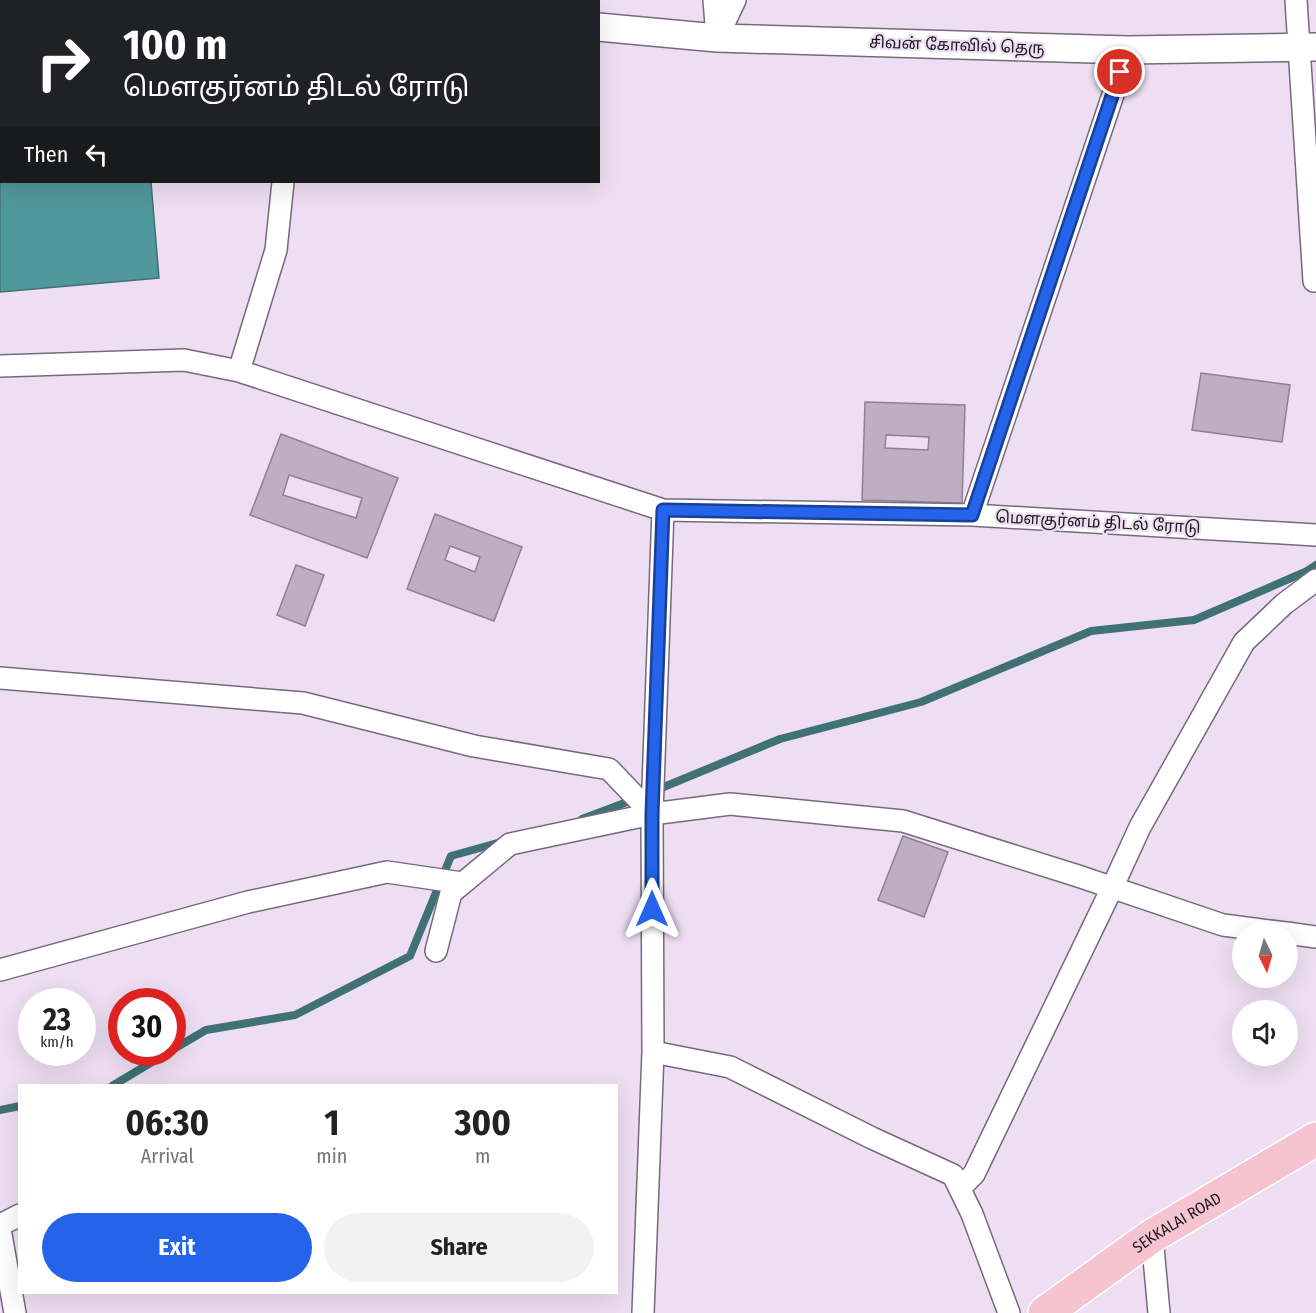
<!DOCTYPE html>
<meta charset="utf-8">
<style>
body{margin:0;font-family:"Fira Sans Condensed","Noto Sans Tamil",sans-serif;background:#f2f2f2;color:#222;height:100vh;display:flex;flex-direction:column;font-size:22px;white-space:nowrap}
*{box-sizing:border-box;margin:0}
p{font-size:20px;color:#767676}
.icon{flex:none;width:33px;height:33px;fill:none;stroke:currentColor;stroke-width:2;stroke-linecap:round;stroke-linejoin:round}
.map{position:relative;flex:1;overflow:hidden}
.panel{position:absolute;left:18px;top:1084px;width:600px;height:210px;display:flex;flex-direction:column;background:#fff;border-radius:0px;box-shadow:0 6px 24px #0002}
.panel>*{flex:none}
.guide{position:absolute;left:0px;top:0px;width:600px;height:183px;box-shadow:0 6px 24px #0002;background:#202124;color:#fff;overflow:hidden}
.needle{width:39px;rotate:175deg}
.tools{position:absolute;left:1232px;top:922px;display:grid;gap:12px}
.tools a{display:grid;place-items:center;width:66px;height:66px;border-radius:50%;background:#fff;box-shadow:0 6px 24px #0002;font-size:30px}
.speed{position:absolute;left:18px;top:988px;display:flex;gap:12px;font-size:30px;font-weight:700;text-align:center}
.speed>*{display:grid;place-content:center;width:78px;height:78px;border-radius:50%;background:#fff;box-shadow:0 6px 24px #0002;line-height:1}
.speed small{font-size:15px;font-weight:400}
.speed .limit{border:9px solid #d22;background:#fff;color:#111}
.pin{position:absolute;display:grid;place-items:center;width:51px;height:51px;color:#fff;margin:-26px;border:3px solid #fff;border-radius:50%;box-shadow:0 2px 6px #0007}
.me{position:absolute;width:66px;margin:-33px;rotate:0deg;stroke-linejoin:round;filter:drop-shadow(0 0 4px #0008)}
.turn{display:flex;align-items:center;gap:21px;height:126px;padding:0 24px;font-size:27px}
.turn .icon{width:78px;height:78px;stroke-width:2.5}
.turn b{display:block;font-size:42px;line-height:51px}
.then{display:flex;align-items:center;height:57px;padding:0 24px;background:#0003;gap:12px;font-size:22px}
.eta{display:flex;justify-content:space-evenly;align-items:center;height:102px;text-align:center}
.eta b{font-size:36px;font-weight:700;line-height:42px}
.action{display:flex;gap:12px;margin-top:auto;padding:12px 24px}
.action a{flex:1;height:69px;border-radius:36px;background:#2563eb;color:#fff;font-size:24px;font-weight:700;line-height:69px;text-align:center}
.action a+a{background:#f2f2f2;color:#222}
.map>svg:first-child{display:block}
.water{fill:#50989c;stroke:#407176;stroke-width:1.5}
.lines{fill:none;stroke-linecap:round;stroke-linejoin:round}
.stream{stroke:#407176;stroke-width:8}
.building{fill:#beaec2;stroke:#8e8093;stroke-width:1.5;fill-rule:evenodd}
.minor-casing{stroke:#77697b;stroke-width:24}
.tertiary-casing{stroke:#77697b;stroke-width:30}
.primary-casing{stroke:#fff;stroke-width:36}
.minor{stroke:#fff;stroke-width:21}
.tertiary{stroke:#fff;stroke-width:27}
.primary{stroke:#f6c4d1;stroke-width:33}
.route-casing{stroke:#184099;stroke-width:15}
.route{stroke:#2563eb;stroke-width:10}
.labels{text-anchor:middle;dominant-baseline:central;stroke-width:4.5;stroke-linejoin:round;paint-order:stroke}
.street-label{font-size:16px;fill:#1c171e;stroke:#eedef3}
</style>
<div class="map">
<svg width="1316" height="1313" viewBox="0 0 1316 1313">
<rect width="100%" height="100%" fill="#eedef3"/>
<path class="water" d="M0 109H1L2 182H151L159 278 0 292Z"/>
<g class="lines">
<path class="stream" d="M654 791 780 739 921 702 1091 631 1194 620 1305 572 1316 565
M582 819 635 799
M172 1050 206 1030 295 1015 410 956 451 856 501 842
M112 1086 167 1053
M0 1110 20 1106"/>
</g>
<path class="building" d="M1201 373 1290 385 1282 442 1192 430Z
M865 402 965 405 962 503 862 500ZM886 435 929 437 928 450 885 448Z
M281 434 398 478 367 558 250 515ZM289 475 362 498 356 518 283 495Z
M435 514 522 547 494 621 407 589ZM450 546 480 557 475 572 445 560Z
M296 565 324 575 305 626 277 615Z
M903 836 948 852 924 917 878 900Z"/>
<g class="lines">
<defs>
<path id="minor" d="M714 0 717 37
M1296 0 1314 281H1316
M717 38 735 0
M0 366 184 360 239 371 663 510 972 515 1316 535
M239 371 276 250 283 182
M663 510 652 814 653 1052 730 1067 872 1138 953 1175 972 1214 1009 1313
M972 515 1128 50
M0 678 303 703 474 746 609 769 652 814
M1287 933 1316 937
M436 951 451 893 510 844 652 814 730 804 903 821 1078 876 1223 925 1286 933
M0 970 248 902 387 872 462 883
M960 1188 974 1174 1112 888 1140 827 1244 642 1284 604 1316 580
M0 1225 20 1215
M0 1229 15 1313
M1152 1236 1159 1313
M643 1313 653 1052"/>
<path id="tertiary" d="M311 0 327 2
M598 27 717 38 1128 50 1316 47"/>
<g id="primary">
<path id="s1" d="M1045 1313 1152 1236 1316 1139"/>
</g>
</defs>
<use href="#minor" class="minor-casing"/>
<use href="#tertiary" class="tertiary-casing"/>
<use href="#primary" class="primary-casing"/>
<use href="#minor" class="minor"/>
<use href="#tertiary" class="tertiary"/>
<use href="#primary" class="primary"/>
</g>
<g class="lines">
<defs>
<path id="route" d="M652 909V814L663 510 972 515 1120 72"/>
</defs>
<use href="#route" class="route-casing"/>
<use href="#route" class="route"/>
</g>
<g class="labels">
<g class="street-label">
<text transform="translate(957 45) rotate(2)">சிவன் கோவில் தெரு</text>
<text transform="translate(1098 522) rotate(3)">மௌகுர்னம் திடல் ரோடு</text>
<text stroke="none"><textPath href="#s1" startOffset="160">SEKKALAI ROAD</textPath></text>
</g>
</g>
</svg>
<div class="tools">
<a><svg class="needle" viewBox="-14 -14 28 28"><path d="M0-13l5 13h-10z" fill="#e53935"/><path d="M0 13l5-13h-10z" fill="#767676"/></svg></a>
<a><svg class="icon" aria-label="sound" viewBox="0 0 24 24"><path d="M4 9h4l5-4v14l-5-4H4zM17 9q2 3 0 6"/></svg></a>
</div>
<div class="speed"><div>23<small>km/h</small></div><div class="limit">30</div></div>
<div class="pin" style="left:1120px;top:72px;background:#d93025"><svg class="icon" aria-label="arrive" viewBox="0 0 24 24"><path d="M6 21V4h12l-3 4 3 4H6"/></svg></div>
<svg class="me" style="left:652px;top:909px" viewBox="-20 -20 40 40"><path d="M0-17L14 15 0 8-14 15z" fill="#2563eb" stroke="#fff" stroke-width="4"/></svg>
<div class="guide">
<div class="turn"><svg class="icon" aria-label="right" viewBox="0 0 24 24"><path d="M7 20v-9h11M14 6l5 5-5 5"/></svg><div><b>100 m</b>மௌகுர்னம் திடல் ரோடு</div></div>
<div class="then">Then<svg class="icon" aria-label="left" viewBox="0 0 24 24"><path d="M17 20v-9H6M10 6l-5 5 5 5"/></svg></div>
</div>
<section class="panel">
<div class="eta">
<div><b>06:30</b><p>Arrival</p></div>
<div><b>1</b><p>min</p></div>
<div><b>300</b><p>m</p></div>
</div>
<div class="action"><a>Exit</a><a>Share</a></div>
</section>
</div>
